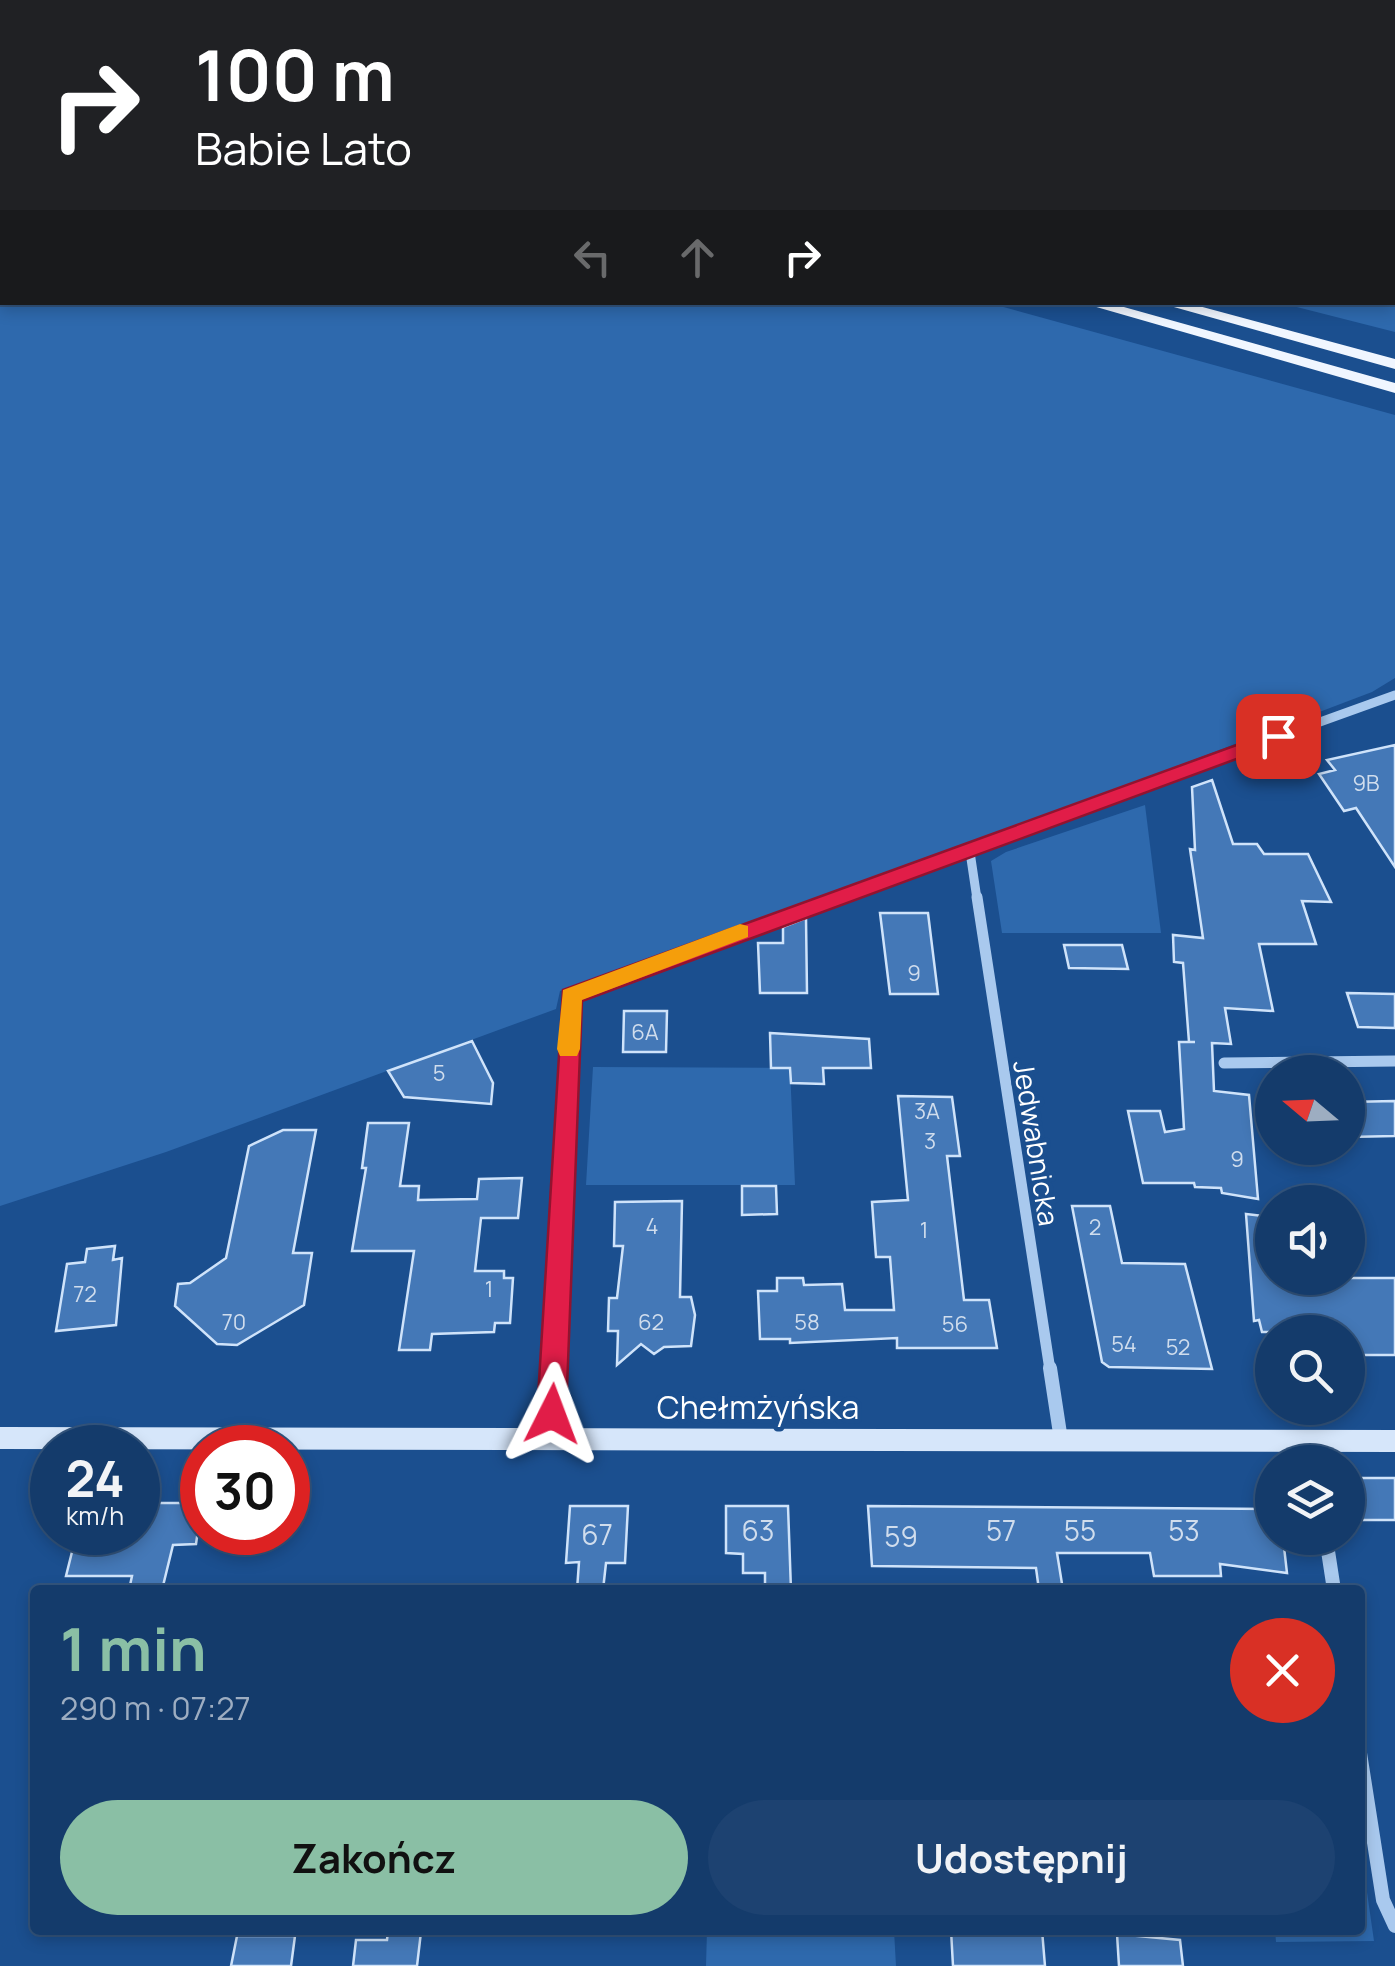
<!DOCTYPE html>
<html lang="pl">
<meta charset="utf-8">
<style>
body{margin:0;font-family:Manrope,sans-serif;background:#1d4271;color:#f1f3f6;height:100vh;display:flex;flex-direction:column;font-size:38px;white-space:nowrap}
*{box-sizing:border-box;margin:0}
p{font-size:32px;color:#9dadc1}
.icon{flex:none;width:55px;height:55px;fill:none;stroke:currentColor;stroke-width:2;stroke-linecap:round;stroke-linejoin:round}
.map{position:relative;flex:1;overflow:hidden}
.sheet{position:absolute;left:30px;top:1585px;width:1335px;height:350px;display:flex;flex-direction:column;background:#143b6b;border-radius:10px;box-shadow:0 5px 15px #0003,0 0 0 2px #33557e}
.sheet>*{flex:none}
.banner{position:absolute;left:0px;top:0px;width:1395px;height:305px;box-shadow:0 5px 15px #0003,0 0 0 2px #33557e;background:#202124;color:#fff;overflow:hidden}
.needle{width:65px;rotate:289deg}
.buttons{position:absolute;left:1255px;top:1055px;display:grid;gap:20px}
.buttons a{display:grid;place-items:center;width:110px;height:110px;border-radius:50%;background:#143b6b;box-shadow:0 5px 15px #0003,0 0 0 2px #33557e;font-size:50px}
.speed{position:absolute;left:30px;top:1425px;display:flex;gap:20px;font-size:50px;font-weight:700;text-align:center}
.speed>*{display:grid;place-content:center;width:130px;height:130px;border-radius:50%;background:#143b6b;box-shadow:0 5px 15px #0003,0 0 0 2px #33557e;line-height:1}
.speed small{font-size:25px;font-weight:400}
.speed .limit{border:15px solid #d22;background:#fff;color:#111}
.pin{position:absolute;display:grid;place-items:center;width:85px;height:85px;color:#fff;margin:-42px;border-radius:20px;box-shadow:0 5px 15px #0006}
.me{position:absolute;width:110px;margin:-55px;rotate:3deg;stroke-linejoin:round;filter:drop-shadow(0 0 8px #0008)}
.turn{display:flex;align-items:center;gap:35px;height:210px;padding:0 30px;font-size:45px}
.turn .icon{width:130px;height:130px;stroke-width:2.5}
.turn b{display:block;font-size:70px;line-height:85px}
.lanes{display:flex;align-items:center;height:95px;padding:0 30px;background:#0003;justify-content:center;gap:50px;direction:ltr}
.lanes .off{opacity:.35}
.round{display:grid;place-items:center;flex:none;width:105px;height:105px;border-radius:52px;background:#1d4271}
.overview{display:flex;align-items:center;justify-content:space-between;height:170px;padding:0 30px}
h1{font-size:60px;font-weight:700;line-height:75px;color:#8abfa5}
.button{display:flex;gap:20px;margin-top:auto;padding:20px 30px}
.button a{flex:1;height:115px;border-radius:60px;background:#8abfa5;color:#111;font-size:40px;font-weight:700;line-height:115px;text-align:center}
.button a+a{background:#1d4271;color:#f1f3f6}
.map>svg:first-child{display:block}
.green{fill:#2e69ad}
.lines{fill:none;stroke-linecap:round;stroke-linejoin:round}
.stream{stroke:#9cc4f0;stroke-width:5}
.building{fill:#4478b7;stroke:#cfe3fa;stroke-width:2.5}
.street-far2{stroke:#a9c9ee;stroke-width:9}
.street-far1{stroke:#a9c9ee;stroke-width:11}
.street{stroke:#a9c9ee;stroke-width:14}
.secondary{fill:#d6e6fa;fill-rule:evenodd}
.primary{fill:#f0f6ff;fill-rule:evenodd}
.route{fill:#e11d48;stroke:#92132f;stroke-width:2.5}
.slow{fill:#f59e0b}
.labels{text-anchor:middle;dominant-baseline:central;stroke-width:9;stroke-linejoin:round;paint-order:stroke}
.number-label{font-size:22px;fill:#d0dded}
.street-label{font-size:28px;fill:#fff;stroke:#1b4f8f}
.near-number-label{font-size:28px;fill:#d0dded}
.near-street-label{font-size:32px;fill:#fff;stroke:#1b4f8f}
</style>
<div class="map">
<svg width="1395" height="1966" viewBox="0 0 1395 1966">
<rect width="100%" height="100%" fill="#1b4f8f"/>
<path class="green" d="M124 0H1395V332L1281 303 1392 302V2Z
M0 25 2 302 989 303 1395 415V678L1372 692 967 846 560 991 556 1009 166 1152 0 1206Z
M1145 805 1161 933H1002L991 861 1006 852Z
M593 1067 790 1068 795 1185H586Z
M1360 1843 1374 1941 1276 1942 1275 1930H1360Z
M707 1930H894L896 1966H706Z"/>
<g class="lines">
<path class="stream" d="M1314 0 1320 2"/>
</g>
<path class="building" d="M1395 745V867L1356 808 1344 811 1319 774 1335 770 1327 760Z
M1212 780 1233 844H1257L1264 854H1308L1331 902 1302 901 1316 944H1259L1273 1011 1225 1008 1231 1044 1212 1043 1214 1091 1249 1095 1258 1199 1222 1193 1221 1188 1195 1187 1194 1183H1143L1128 1111H1160L1165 1132 1184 1129 1179 1042H1195H1189L1183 963 1174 962 1173 935 1203 938 1190 849 1195 850 1192 787Z
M880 913H928L938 994H890Z
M806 918 807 993H760L758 943H783V927Z
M1064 945H1122L1128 969 1069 968Z
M1347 993 1395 994V1028L1358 1027Z
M624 1011H667L666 1052H623Z
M770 1033 869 1039 871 1068H823L824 1084 791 1083 790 1068H771Z
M472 1041 493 1083 491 1104 404 1097 388 1071Z
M898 1096 952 1097 960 1156H947L964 1300H989L997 1348H897V1338L790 1343V1339H760L758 1291H777V1278H803L804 1285 842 1284 845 1310H894L890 1257H876L872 1202 908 1200Z
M1395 1101V1136L1348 1137V1102Z
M368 1123H409L400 1186H419L418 1200 477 1199 479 1179 522 1178 518 1218H481L475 1271H504V1278H513L510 1323H495L494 1332 432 1334 430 1350H399L414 1251H352L366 1168H362Z
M283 1130H316L293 1253H312L304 1305 237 1345 217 1344 175 1306 178 1284 190 1283 226 1258 249 1146Z
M742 1186H776L777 1214 742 1215Z
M682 1201 680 1297H691L695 1315 691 1346 664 1347 654 1354 641 1344 617 1365 618 1331H608L609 1298H617L623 1246H614L615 1202Z
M1072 1206H1110L1122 1263 1185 1264 1212 1369 1109 1367 1102 1362Z
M1246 1214 1272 1217V1278H1395V1355H1348V1332H1262L1259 1320 1254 1321Z
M115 1246 113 1260 122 1258 116 1325 56 1331 67 1264 85 1262 87 1249Z
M1348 1478H1395V1520H1348Z
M138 1503H202L196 1544 173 1545 162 1590H129L132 1576H66L77 1532H138Z
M570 1506H628L625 1563H606L603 1590H577L579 1562 566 1563Z
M726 1506H788L791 1590H765V1573H743V1554L726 1553Z
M868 1506 1272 1509V1538H1283L1287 1573 1220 1564 1221 1576H1154L1150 1553H1057L1063 1590H1039L1036 1568 872 1566Z
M951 1930H1042L1045 1966H953Z
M388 1931 421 1932 417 1966H353L356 1940H387Z
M1117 1934 1180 1940 1183 1966H1119Z
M237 1936H295L291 1966H231Z"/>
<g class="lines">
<path class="street-far2" d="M970 852 977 899
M828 899 1395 695"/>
<path class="street-far1" d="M977 897 1050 1370
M1224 1063 1395 1061
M554 1370 571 996 835 897"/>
<path class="street" d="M1050 1368 1061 1440
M551 1437 554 1368
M1311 1440 1314 1462
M1326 1538 1334 1590
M1360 1753 1383 1900 1395 1926"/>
<path class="secondary" d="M0 1427 1395 1430V1452L0 1449Z"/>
<path class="primary" d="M34 0H54L55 2H36Z
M1079 302H1106L1395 383V393Z
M1156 302H1184L1395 359V369Z"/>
</g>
<path class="route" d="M1278 730 1288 736 1285 741 582 1001 566 1414 561 1422 552 1426 542 1422 537 1414 563 990Z"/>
<path class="slow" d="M740 924 748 926V937L582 1000 580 1049 577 1056H560L557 1049 563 990Z"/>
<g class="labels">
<g class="number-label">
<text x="1366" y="783">9B</text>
<text x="914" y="973">9</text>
<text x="645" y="1032">6A</text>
<text x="439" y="1073">5</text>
<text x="927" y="1111">3A</text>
<text x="930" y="1141">3</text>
<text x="1237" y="1159">9</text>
<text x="652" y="1226">4</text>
<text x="1095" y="1227">2</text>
<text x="924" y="1230">1</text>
<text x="489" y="1289">1</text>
<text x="85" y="1294">72</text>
<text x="234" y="1322">70</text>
<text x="651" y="1322">62</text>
<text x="807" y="1322">58</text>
<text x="955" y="1324">56</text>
<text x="1124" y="1344">54</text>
<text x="1178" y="1347">52</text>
</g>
<g class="street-label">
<text transform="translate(1037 1143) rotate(81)">Jedwabnicka</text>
</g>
<g class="near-number-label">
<text x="758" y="1530">63</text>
<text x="1001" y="1530">57</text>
<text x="1080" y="1530">55</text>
<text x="1184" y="1530">53</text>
<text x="597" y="1534">67</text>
<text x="901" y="1536">59</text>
</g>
<g class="near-street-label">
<text x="758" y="1407">Chełmżyńska</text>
</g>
</g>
</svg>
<div class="buttons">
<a><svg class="needle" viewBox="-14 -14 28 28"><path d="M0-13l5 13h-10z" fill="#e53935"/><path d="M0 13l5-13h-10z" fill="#9dadc1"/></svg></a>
<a><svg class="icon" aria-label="sound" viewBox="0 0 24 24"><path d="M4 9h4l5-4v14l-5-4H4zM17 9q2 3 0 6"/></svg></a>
<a><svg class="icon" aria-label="search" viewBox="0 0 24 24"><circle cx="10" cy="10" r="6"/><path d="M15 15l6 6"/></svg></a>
<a><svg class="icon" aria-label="layers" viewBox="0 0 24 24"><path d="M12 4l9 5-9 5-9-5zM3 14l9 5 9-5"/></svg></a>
</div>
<div class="speed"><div>24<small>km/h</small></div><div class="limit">30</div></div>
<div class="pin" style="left:1278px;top:736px;background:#d93025"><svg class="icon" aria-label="arrive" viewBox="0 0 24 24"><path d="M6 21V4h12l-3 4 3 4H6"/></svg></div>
<svg class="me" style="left:552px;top:1414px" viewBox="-20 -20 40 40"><path d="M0-17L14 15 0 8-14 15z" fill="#e11d48" stroke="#fff" stroke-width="4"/></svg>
<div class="banner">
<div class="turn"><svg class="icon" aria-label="right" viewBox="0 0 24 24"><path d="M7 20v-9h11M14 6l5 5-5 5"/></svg><div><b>100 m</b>Babie Lato</div></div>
<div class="lanes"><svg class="icon off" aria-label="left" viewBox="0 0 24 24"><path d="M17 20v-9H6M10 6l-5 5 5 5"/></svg><svg class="icon off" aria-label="ahead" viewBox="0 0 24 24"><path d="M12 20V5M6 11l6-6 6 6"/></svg><svg class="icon" aria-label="right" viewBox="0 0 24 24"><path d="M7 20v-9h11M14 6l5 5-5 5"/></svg></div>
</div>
<section class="sheet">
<div class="overview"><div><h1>1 min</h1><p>290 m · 07:27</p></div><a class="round" style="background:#d93025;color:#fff"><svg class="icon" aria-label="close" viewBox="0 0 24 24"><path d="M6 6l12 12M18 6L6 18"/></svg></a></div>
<div class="button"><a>Zakończ</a><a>Udostępnij</a></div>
</section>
</div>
